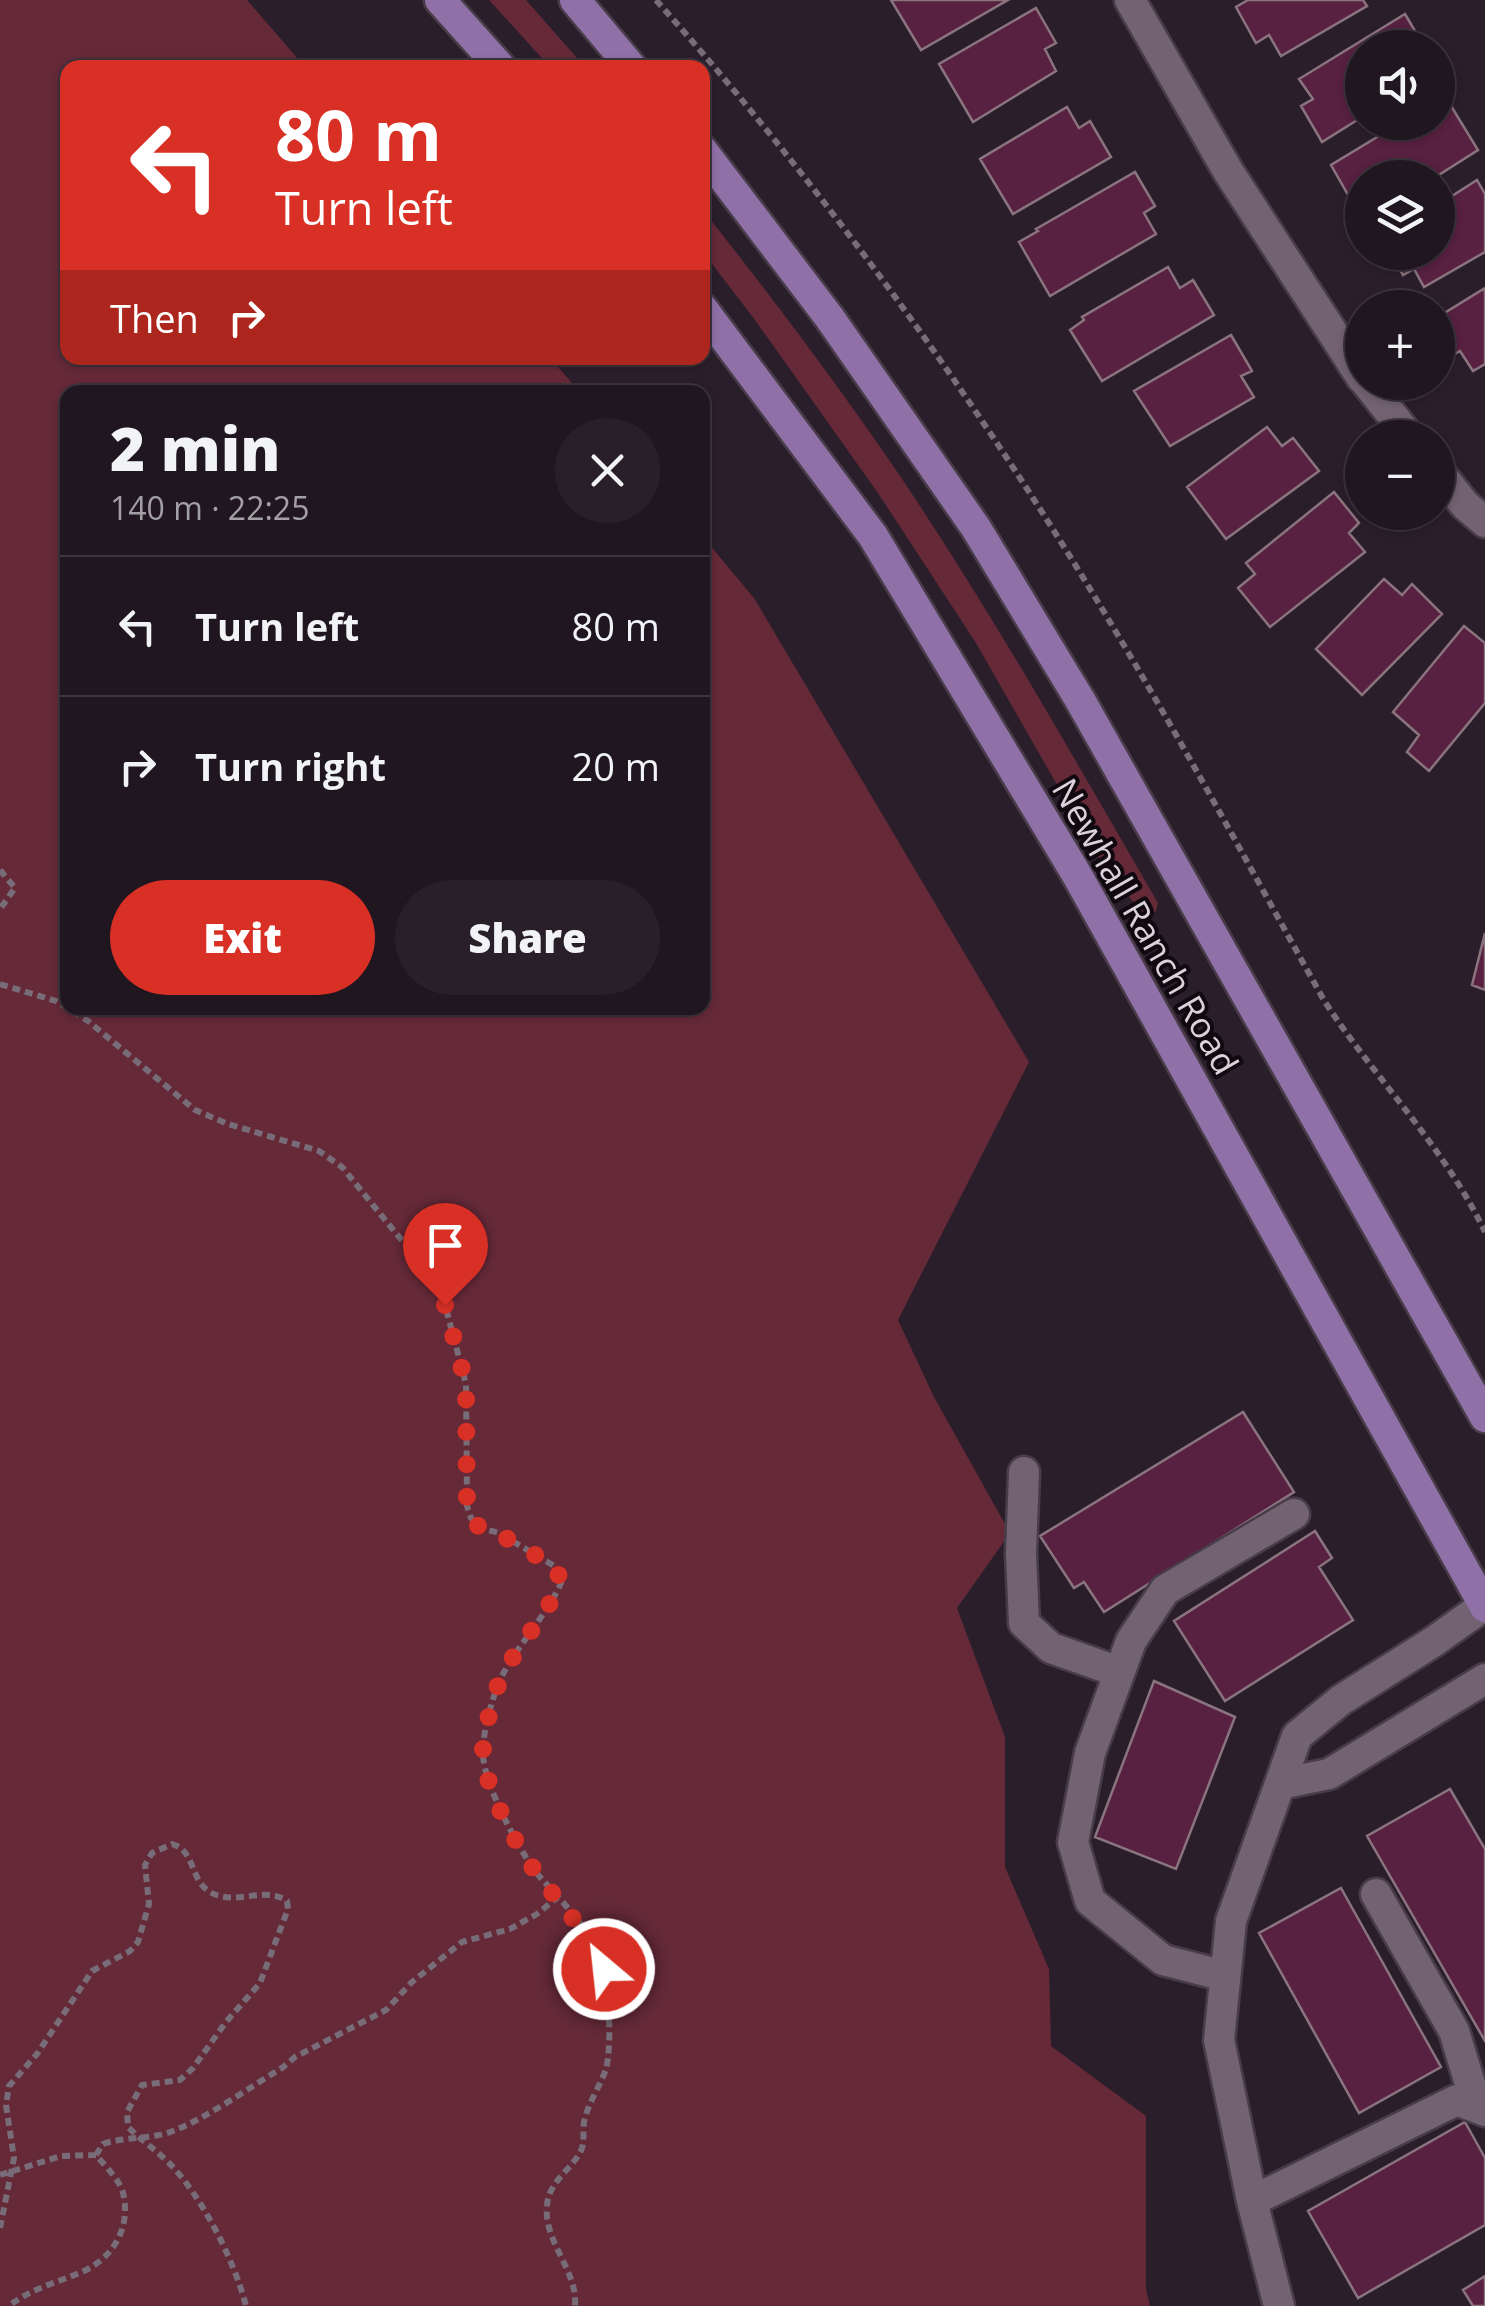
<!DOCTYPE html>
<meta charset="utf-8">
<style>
body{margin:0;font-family:"Open Sans",sans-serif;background:#281f29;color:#f1f3f6;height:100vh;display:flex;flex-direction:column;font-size:38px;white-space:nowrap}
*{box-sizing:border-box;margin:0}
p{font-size:32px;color:#a29fa5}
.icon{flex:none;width:55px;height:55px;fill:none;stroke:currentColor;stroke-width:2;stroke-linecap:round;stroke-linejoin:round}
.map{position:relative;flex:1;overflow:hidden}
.sheet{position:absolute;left:60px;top:385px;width:650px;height:630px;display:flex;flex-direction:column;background:#201620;border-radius:20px;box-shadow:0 2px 8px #0004,0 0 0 2px #3d353e}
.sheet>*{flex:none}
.hud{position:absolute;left:60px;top:60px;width:650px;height:305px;border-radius:20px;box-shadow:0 2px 8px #0004,0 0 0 2px #3d353e;background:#d93025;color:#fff;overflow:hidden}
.buttons{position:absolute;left:1345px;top:30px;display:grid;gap:20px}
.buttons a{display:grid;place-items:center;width:110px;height:110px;border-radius:50%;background:#201620;box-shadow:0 2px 8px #0004,0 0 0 2px #3d353e;font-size:50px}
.pin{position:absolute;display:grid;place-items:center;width:85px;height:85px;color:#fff;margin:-102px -42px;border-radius:50% 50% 50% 0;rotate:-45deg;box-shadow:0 0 10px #0007}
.pin .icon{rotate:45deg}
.me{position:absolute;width:110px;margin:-55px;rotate:332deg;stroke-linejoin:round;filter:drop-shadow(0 0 8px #0008)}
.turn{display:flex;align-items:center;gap:35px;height:210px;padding:0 50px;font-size:45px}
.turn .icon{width:130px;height:130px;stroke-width:2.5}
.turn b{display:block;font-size:70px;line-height:85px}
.then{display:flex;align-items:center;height:95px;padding:0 50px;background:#0003;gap:20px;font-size:38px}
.round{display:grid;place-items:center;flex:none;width:105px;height:105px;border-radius:52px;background:#281f29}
.head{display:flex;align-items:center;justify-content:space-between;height:170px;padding:0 50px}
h1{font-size:60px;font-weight:800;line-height:75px}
.cta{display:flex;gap:20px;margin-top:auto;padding:20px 50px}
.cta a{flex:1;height:115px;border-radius:60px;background:#d93025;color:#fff;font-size:40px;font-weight:800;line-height:115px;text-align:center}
.cta a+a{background:#281f29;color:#f1f3f6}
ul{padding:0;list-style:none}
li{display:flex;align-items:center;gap:30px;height:140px;padding:0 50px;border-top:2px solid #3d353e}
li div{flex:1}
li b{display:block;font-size:38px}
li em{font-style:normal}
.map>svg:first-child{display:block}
.green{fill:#652938}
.building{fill:#582041;stroke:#8a747e;stroke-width:2.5}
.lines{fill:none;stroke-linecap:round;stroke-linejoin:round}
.minor-casing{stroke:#473c47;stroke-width:35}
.major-casing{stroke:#473c47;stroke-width:35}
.path{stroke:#776c77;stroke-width:6;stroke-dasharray:8 5;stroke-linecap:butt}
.minor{stroke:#726272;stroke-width:30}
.major{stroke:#8f70a7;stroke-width:30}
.route{stroke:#d93025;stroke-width:18;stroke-dasharray:0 32.4}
.labels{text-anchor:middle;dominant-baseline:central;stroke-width:8;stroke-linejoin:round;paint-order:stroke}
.street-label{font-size:35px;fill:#dad1da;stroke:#100a10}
</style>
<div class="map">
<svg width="1485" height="2306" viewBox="0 0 1485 2306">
<rect width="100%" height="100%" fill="#2b1e2b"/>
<path class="green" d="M0 0H247L305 67 68 68V358H550L580 392H68V1008H702L703 537 754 598 1029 1062 898 1320 934 1397 1010 1533 957 1608 1005 1737V1867L1049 1969 1051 2046 1146 2116V2289L1150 2306H0Z
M489 0H526L585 67H550Z
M702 209C772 297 839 386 902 479 994 616 1075 760 1158 903L1156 911 1150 914 1142 912 1104 867 976 643 878 493 755 320 703 252Z"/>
<path class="building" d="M891 0H1008L921 50Z
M1248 0H1363L1367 6 1281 56 1269 35 1256 43 1236 7Z
M1036 8 1056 43 1045 49 1056 71 973 122 939 64Z
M1405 14 1425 48H1362V117L1322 142 1301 106 1313 99 1299 79Z
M1445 96 1478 150 1434 178H1362V193L1351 200 1331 165 1402 122H1438V101Z
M1067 107 1079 128 1090 121 1111 157 1013 214 980 159Z
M1135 172 1155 206 1144 213 1156 234 1050 296 1019 242 1038 231 1036 229Z
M1477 180 1485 194V252L1424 287 1414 269 1403 275 1389 252H1438V205Z
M1168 267 1180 288 1193 280 1214 315 1102 381 1070 330 1084 320 1082 317Z
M1485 288V364L1473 371 1460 351 1448 358 1438 340V317Z
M1231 335 1252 371 1241 376 1254 397 1170 446 1134 391Z
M1267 427 1282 446 1293 438 1319 471 1226 539 1187 487Z
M1334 492 1359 523 1349 533 1365 552 1270 627 1238 588 1255 574 1246 563Z
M1384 579 1402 595 1412 584 1442 614 1362 695 1316 649Z
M1464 626 1485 643V703L1429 771 1407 752 1419 735 1393 712Z
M1485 933V990L1472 985Z
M1243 1412 1294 1492 1104 1612 1084 1582 1074 1588 1040 1536Z
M1315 1531 1332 1558 1319 1567 1353 1620 1225 1701 1174 1621Z
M1154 1681 1235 1717 1176 1869 1095 1837Z
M1450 1789 1485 1849V2041L1367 1836Z
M1341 1888 1441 2067 1359 2113 1259 1933Z
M1465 2122 1485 2158V2225L1358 2298 1308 2211Z
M1485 2276V2306H1473L1463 2290Z"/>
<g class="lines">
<defs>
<path id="minor" d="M1130 0 1228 171 1362 378
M1366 382 1410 438
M1438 471 1465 505 1485 522
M1024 1472 1021 1554 1024 1623 1051 1648 1119 1672
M1280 1784 1329 1774 1485 1679
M1376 1894 1454 2031 1477 2107
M1225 1976 1163 1960 1090 1901 1073 1842 1090 1753 1131 1641 1165 1590 1294 1514
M1252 2201 1457 2100 1485 2111
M1279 2306 1252 2201 1219 2040 1231 1921 1297 1736 1341 1700 1433 1642 1485 1605"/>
<path id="major" d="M440 0 501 68
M575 0 632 68
M702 150 829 317 976 528 1080 700 1485 1417
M702 308 873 536 1077 875 1485 1607"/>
</defs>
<use href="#minor" class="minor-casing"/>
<use href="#major" class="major-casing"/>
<path class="path" d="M656 0C828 193 981 406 1113 627 1187 750 1255 877 1325 1002 1376 1080 1444 1146 1485 1232
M0 870 15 888 0 909
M0 984 56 1001 88 1021 195 1110 228 1124 319 1151 342 1167 417 1259 445 1305 466 1384 467 1506 471 1518 481 1528 499 1533 556 1567 561 1583C545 1619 510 1653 497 1687 491 1704 482 1735 483 1754 483 1783 521 1855 540 1877 563 1903 597 1935 604 1970 609 1994 612 2046 606 2069 601 2084 590 2100 585 2118 582 2127 585 2138 582 2148 576 2166 549 2180 547 2205 543 2242 578 2270 575 2306
M96 2155 103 2144C126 2136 150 2140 173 2131 209 2117 248 2088 282 2068L295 2057 386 2010 412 1982 462 1942 510 1929 537 1914 558 1897
M0 2175 61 2156 96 2155C105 2166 120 2180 123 2193 131 2226 115 2255 86 2270 60 2282 31 2288 9 2306
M0 2228 14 2158 6 2105 9 2086 37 2054 92 1971 130 1951 138 1942 149 1904 145 1865 152 1853 172 1844C196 1851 189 1879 210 1892 235 1907 264 1885 287 1901L288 1909 260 1983 226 2022 193 2068 180 2080 142 2085 127 2112 128 2127C141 2140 156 2150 169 2163 202 2196 235 2262 246 2306"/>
<use href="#minor" class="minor"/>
<use href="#major" class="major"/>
</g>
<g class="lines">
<path class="route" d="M445 1305 466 1384 467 1506 471 1518 480 1528 499 1534 556 1567 561 1583C545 1618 508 1656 497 1688 491 1707 482 1737 483 1756 486 1788 514 1842 533 1868 558 1903 587 1929 604 1969"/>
</g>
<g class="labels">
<g class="street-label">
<text transform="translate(1146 926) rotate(60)">Newhall Ranch Road</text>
</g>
</g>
</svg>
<div class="buttons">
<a><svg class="icon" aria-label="sound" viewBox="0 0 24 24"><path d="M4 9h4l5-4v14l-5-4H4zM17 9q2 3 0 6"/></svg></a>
<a><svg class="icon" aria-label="layers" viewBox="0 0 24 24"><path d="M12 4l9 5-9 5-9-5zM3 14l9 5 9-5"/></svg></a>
<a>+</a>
<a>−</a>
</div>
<div class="pin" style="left:445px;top:1305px;background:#d93025"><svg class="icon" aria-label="arrive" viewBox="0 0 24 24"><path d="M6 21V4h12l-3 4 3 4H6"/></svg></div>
<svg class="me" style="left:604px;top:1969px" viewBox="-20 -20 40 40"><circle r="17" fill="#d93025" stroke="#fff" stroke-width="3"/><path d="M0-11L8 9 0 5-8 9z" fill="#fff"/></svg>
<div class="hud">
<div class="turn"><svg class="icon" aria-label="left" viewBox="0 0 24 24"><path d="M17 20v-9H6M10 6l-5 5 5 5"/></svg><div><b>80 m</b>Turn left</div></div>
<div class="then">Then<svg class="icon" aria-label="right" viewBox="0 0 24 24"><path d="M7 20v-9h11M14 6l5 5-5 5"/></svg></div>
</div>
<section class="sheet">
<div class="head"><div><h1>2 min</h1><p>140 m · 22:25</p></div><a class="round"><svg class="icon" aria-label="close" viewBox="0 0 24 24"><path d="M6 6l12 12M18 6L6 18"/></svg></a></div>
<ul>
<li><svg class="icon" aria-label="left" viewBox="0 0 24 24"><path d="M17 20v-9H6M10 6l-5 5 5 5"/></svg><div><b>Turn left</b></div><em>80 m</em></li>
<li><svg class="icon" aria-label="right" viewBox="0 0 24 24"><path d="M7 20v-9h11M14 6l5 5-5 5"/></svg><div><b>Turn right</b></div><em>20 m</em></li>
</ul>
<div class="cta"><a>Exit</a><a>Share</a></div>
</section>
</div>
